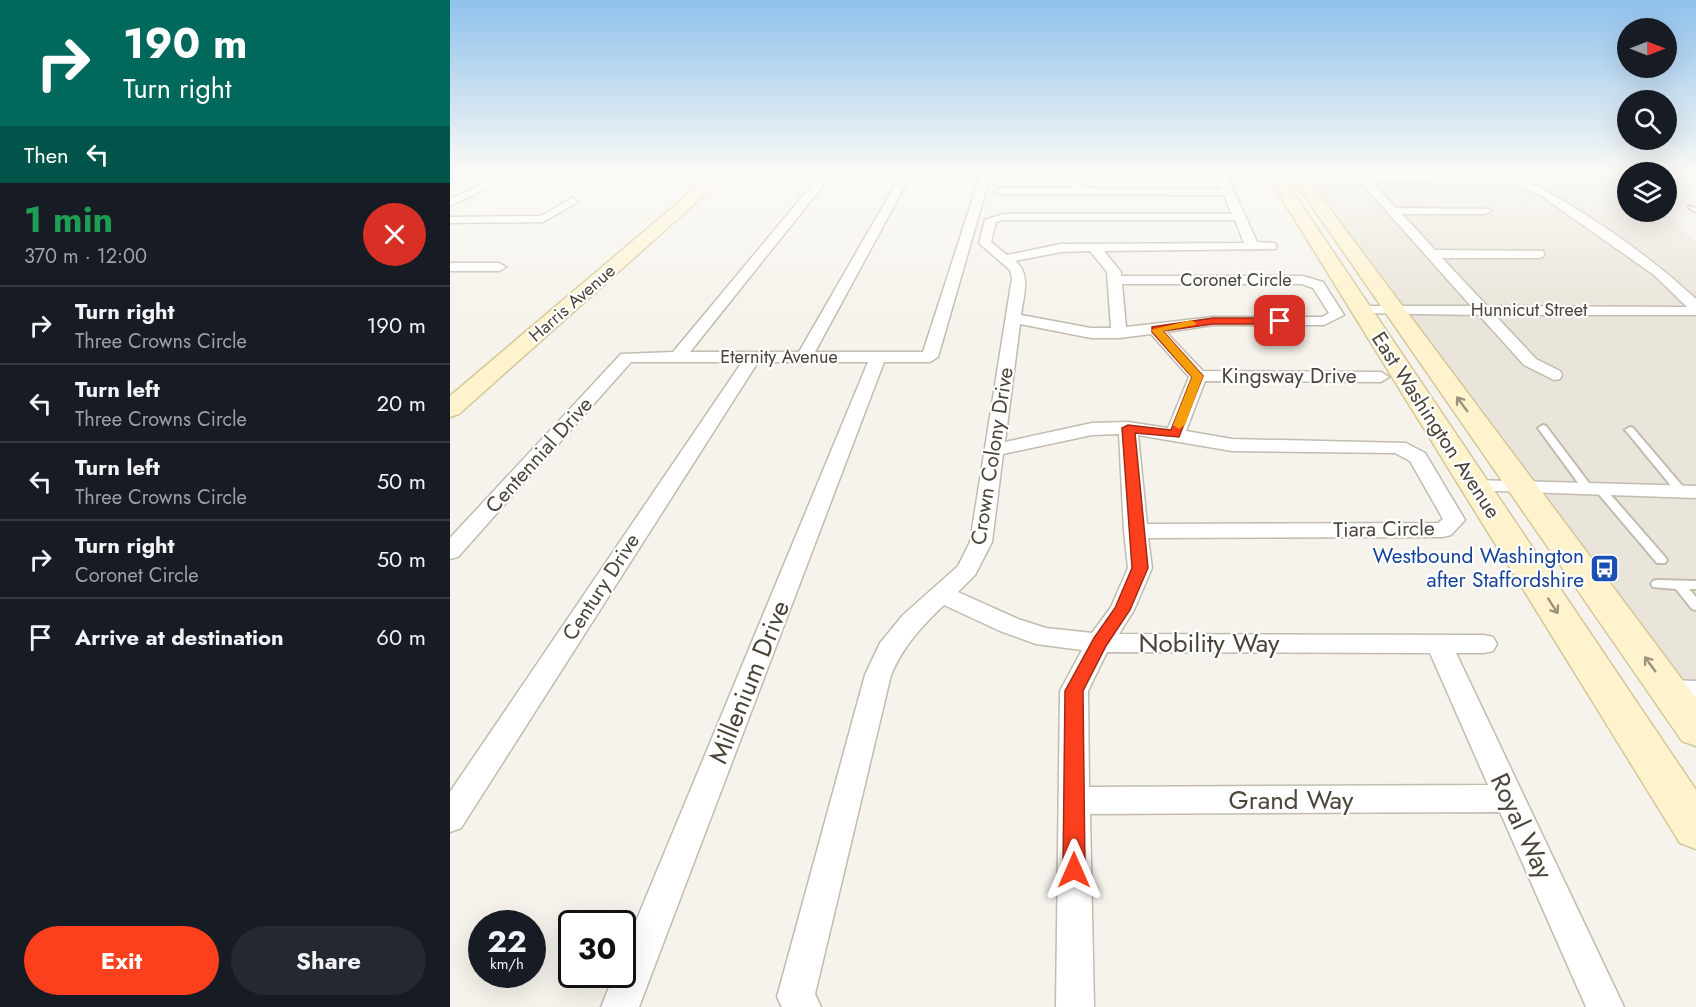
<!DOCTYPE html>
<meta charset="utf-8">
<style>
body{margin:0;font-family:Jost,sans-serif;background:#242831;color:#f1f3f6;height:100vh;display:flex;flex-direction:column;font-size:22px;white-space:nowrap}
*{box-sizing:border-box;margin:0}
p{font-size:20px;color:#9ea1a6}
.icon{flex:none;width:33px;height:33px;fill:none;stroke:currentColor;stroke-width:2;stroke-linecap:round;stroke-linejoin:round}
.map{position:relative;flex:1;overflow:hidden}
.sheet{display:flex;flex-direction:column;background:#171b24;width:450px}
.sheet>*{flex:none}
.banner{background:#00695c;color:#fff;overflow:hidden}
.needle{width:39px;rotate:90deg}
.fabs{position:absolute;left:1167px;top:18px;display:grid;gap:12px}
.fabs a{display:grid;place-items:center;width:60px;height:60px;border-radius:50%;background:#171b24;box-shadow:0 6px 24px #0002;font-size:30px}
.speed{position:absolute;left:18px;top:910px;display:flex;gap:12px;font-size:30px;font-weight:700;text-align:center}
.speed>*{display:grid;place-content:center;width:78px;height:78px;border-radius:50%;background:#171b24;box-shadow:0 6px 24px #0002;line-height:1}
.speed small{font-size:15px;font-weight:400}
.speed .limit{border:3px solid #111;border-radius:9px;background:#fff;color:#111}
.pin{position:absolute;display:grid;place-items:center;width:51px;height:51px;color:#fff;margin:-26px;border-radius:12px;box-shadow:0 3px 9px #0006}
.me{position:absolute;width:66px;margin:-33px;rotate:0deg;stroke-linejoin:round;filter:drop-shadow(0 0 4px #0008)}
.turn{display:flex;align-items:center;gap:21px;height:126px;padding:0 24px;font-size:27px}
.turn .icon{width:78px;height:78px;stroke-width:2.5}
.turn b{display:block;font-size:42px;line-height:51px}
.then{display:flex;align-items:center;height:57px;padding:0 24px;background:#0003;gap:12px;font-size:22px}
.round{display:grid;place-items:center;flex:none;width:63px;height:63px;border-radius:32px;background:#242831}
.summary{display:flex;align-items:center;justify-content:space-between;height:102px;padding:0 24px}
h1{font-size:36px;font-weight:700;line-height:45px;color:#1e9e55}
.cta{display:flex;gap:12px;margin-top:auto;padding:12px 24px}
.cta a{flex:1;height:69px;border-radius:36px;background:#fc3f1d;color:#fff;font-size:24px;font-weight:700;line-height:69px;text-align:center}
.cta a+a{background:#242831;color:#f1f3f6}
ul{padding:0;list-style:none}
li{display:flex;align-items:center;gap:18px;height:78px;padding:0 24px;border-top:2px solid #363941}
li div{flex:1}
li b{display:block;font-size:22px}
li em{font-style:normal}
main{display:flex;flex:1;min-height:0}
.map>svg:first-child{display:block}
.residential{fill:#eae5da}
.lines{fill:none;stroke-linecap:round;stroke-linejoin:round}
.lane-casing{stroke:#c2bbae;stroke-width:4}
.street-casing{stroke:#c2bbae;stroke-width:3}
.secondary-casing{stroke:#d6c79b;stroke-width:3}
.path{stroke:#c4b79f;stroke-width:2;stroke-dasharray:1.5 1.5;stroke-linecap:butt}
.lane{fill:#fff;fill-rule:evenodd}
.street{fill:#fff;fill-rule:evenodd}
.secondary{fill:#fff3cd;fill-rule:evenodd}
.oneway{stroke:#9c937c}
.route{fill:#fc3f1d;stroke:#a42913;stroke-width:1.5}
.slow{fill:#f59e0b}
.labels{text-anchor:middle;dominant-baseline:central;stroke-width:4.5;stroke-linejoin:round;paint-order:stroke}
.far-street-label{font-size:18px;fill:#4b4439;stroke:#fff}
.street-label{font-size:21px;fill:#4b4439;stroke:#fff}
.transit-label{font-size:21px;fill:#164399;stroke:#fff;text-anchor:end}
.near-street-label{font-size:26px;fill:#4b4439;stroke:#fff}
</style>
<main>
<section class="sheet">
<div class="banner">
<div class="turn"><svg class="icon" aria-label="right" viewBox="0 0 24 24"><path d="M7 20v-9h11M14 6l5 5-5 5"/></svg><div><b>190 m</b>Turn right</div></div>
<div class="then">Then<svg class="icon" aria-label="left" viewBox="0 0 24 24"><path d="M17 20v-9H6M10 6l-5 5 5 5"/></svg></div>
</div>
<div class="summary"><div><h1>1 min</h1><p>370 m · 12:00</p></div><a class="round" style="background:#d93025;color:#fff"><svg class="icon" aria-label="close" viewBox="0 0 24 24"><path d="M6 6l12 12M18 6L6 18"/></svg></a></div>
<ul>
<li><svg class="icon" aria-label="right" viewBox="0 0 24 24"><path d="M7 20v-9h11M14 6l5 5-5 5"/></svg><div><b>Turn right</b><p>Three Crowns Circle</p></div><em>190 m</em></li>
<li><svg class="icon" aria-label="left" viewBox="0 0 24 24"><path d="M17 20v-9H6M10 6l-5 5 5 5"/></svg><div><b>Turn left</b><p>Three Crowns Circle</p></div><em>20 m</em></li>
<li><svg class="icon" aria-label="left" viewBox="0 0 24 24"><path d="M17 20v-9H6M10 6l-5 5 5 5"/></svg><div><b>Turn left</b><p>Three Crowns Circle</p></div><em>50 m</em></li>
<li><svg class="icon" aria-label="right" viewBox="0 0 24 24"><path d="M7 20v-9h11M14 6l5 5-5 5"/></svg><div><b>Turn right</b><p>Coronet Circle</p></div><em>50 m</em></li>
<li><svg class="icon" aria-label="arrive" viewBox="0 0 24 24"><path d="M6 21V4h12l-3 4 3 4H6"/></svg><div><b>Arrive at destination</b></div><em>60 m</em></li>
</ul>
<div class="cta"><a>Exit</a><a>Share</a></div>
</section>
<div class="map">
<svg width="1246" height="1007" viewBox="0 0 1246 1007">
<rect width="100%" height="100%" fill="#f6f3ec"/>
<path class="residential" d="M855 173H1177L1178 212H1215L1246 243V698Z"/>
<g class="lines">
<defs>
<path id="lane" d="M1239 206 1246 208V212L1239 208Z
M1093 425 1096 426 1142 487 1143 489 1142 491H1134L1088 428Z
M1180 427 1183 428 1235 489 1236 491 1235 493H1227L1177 432 1175 430Z
M1150 486 1154 487 1215 557 1217 560 1215 563H1207L1146 491 1145 489Z
M1207 580 1246 581V589H1239L1246 597V610L1242 609 1226 589 1203 587 1201 584 1203 581Z"/>
<path id="street" d="M56 173H70L0 206V199Z
M372 173H383L240 352H349L452 173H462L365 352H473L531 173H541L488 357 480 362H434L189 1007H151L164 975H172V955L418 362H308L11 828 0 832V792L292 362H181L8 557 0 559V538L171 354 223 352Z
M622 173H632V188L771 189 765 175 776 173 807 242 825 243 827 246 825 249 654 251 671 272V276H853L873 282 894 315 874 325H763L716 332 753 371 931 372 939 377 931 382 755 381 736 431 782 439 956 443 975 453 1015 520 1001 535 993 537 698 538 702 568 684 610 669 634 1034 635 1043 637 1047 644 1043 651 1034 653H1006L1174 1007H1136L1050 812 640 814 644 1007H606L610 691 632 650 586 644 550 631 494 605C472 626 453 646 441 675L365 994 371 1007H332L327 997 415 675 430 643 453 615 508 566 520 542 562 278 560 270 529 243 535 220 553 214H782L774 195 550 194 545 191 550 188H622ZM553 220H785L794 243 611 244 557 255 541 242 546 222ZM640 251 657 272 661 328H641L571 315C573 297 582 274 565 261L611 252ZM672 284H852L863 288 879 313 872 317H763L676 327ZM570 324 641 338H669L701 334 739 377 718 428 678 422 642 423 555 442ZM669 434 674 531 678 568 661 607 642 633 596 628 568 619 508 592 525 575 542 542 553 454 642 435ZM688 435 782 451 945 453 960 461 993 519 988 523 697 524ZM657 652 980 653 1038 785 639 787 638 691Z
M1061 173C1127 205 1193 250 1246 299V315H1045L1086 359 1110 371 1112 375 1110 379 1104 380 1074 365 1029 315 907 313 905 310 912 306H1021L908 179V175ZM1057 179 1090 195 1204 275 1237 307 1037 306 992 258H1088L1093 257 1094 254 1093 251 985 250 952 214H1035L1041 211 1039 209 946 208 920 180Z
M122 198 128 201 126 203 93 222 0 223V217L91 216Z
M0 263H49L56 267 49 271H0Z
M1025 480 1246 486V498L1018 490 1015 486 1018 482Z
M1219 680 1246 681V703L1219 702 1209 698 1205 691 1209 684Z"/>
<path id="secondary" d="M263 173H279L9 414 0 417V396Z
M816 173H830L1246 790V849L1230 843Z
M843 173H853L1246 698V746L1232 741 841 176Z"/>
</defs>
<use href="#lane" class="lane-casing"/>
<use href="#street" class="street-casing"/>
<use href="#secondary" class="secondary-casing"/>
<path class="path" d="M1216 175 1233 185 1239 200"/>
<use href="#lane" class="lane"/>
<use href="#street" class="street"/>
<use href="#secondary" class="secondary"/>
</g>
<defs><path id="oneway-shaft" d="M-6 0H5M1.5-3L5.5 0L1.5 3" fill="none" stroke-width="1.6" stroke-linecap="round" stroke-linejoin="round" transform="scale(1.5)"/></defs>
<g class="oneway">
<use href="#oneway-shaft" transform="translate(1012 404) rotate(-126)"/>
<use href="#oneway-shaft" transform="translate(1103 606) rotate(57)"/>
<use href="#oneway-shaft" transform="translate(1200 664) rotate(-126)"/>
</g>
<linearGradient id="sky" x2="0" y2="1"><stop stop-color="#8fc1ec"/><stop offset="0.55" stop-color="#fbfaf6"/><stop offset="1" stop-color="#fbfaf6" stop-opacity="0"/></linearGradient>
<rect width="1246" height="314" fill="url(#sky)"/>
<path class="route" d="M763 318H830L835 321 830 324H763L713 331 753 376 729 437 685 433 698 568 680 610 656 646 633 691 635 870 631 877 624 880 616 877 613 870 615 691 644 638 665 608 682 568 672 428 678 425 721 430 742 377 702 332V327Z"/>
<path class="slow" d="M741 320 746 323 745 325 713 331 753 376 735 425 729 429 723 425 742 377 701 330Z"/>
<defs>
<symbol id="bus-square" viewBox="-11 -11 22 22"><rect x="-9" y="-9" width="18" height="18" rx="4" fill="#1a4fb4" stroke="#fff"/><path d="M-5-6H5V4H4V6H2V4H-2V6H-4V4H-5ZM-3.5-4V0h7V-4ZM-3.5 1.2v1.5H-2V1.2ZM2 1.2v1.5H3.5V1.2Z" fill="#fff"/></symbol>
</defs>
<g fill-rule="evenodd">
<use href="#bus-square" x="1138" y="552" width="33" height="33"/>
</g>
<g class="labels">
<g class="far-street-label">
<text x="786" y="280">Coronet Circle</text>
<text transform="translate(122 303) rotate(-41)">Harris Avenue</text>
<text x="1079" y="310">Hunnicut Street</text>
<text x="329" y="357">Eternity Avenue</text>
</g>
<g class="street-label">
<text x="839" y="376">Kingsway Drive</text>
<text transform="translate(986 425) rotate(57)">East Washington Avenue</text>
<text transform="translate(89 455) rotate(-48)">Centennial Drive</text>
<text transform="translate(542 456) rotate(-81)">Crown Colony Drive</text>
<text transform="translate(934 529) rotate(-1)">Tiara Circle</text>
<text transform="translate(151 587) rotate(-57)">Century Drive</text>
</g>
<g class="transit-label">
<text x="1134" y="556">Westbound Washington<tspan x="1134" dy="24">after Staffordshire</tspan></text>
</g>
<g class="near-street-label">
<text x="759" y="643">Nobility Way</text>
<text transform="translate(299 682) rotate(-68)">Millenium Drive</text>
<text x="841" y="800">Grand Way</text>
<text transform="translate(1072 826) rotate(65)">Royal Way</text>
</g>
</g>
</svg>
<div class="fabs">
<a><svg class="needle" viewBox="-14 -14 28 28"><path d="M0-13l5 13h-10z" fill="#e53935"/><path d="M0 13l5-13h-10z" fill="#9ea1a6"/></svg></a>
<a><svg class="icon" aria-label="search" viewBox="0 0 24 24"><circle cx="10" cy="10" r="6"/><path d="M15 15l6 6"/></svg></a>
<a><svg class="icon" aria-label="layers" viewBox="0 0 24 24"><path d="M12 4l9 5-9 5-9-5zM3 14l9 5 9-5"/></svg></a>
</div>
<div class="speed"><div>22<small>km/h</small></div><div class="limit">30</div></div>
<div class="pin" style="left:830px;top:321px;background:#d93025"><svg class="icon" aria-label="arrive" viewBox="0 0 24 24"><path d="M6 21V4h12l-3 4 3 4H6"/></svg></div>
<svg class="me" style="left:624px;top:870px" viewBox="-20 -20 40 40"><path d="M0-17L14 15 0 8-14 15z" fill="#fc3f1d" stroke="#fff" stroke-width="4"/></svg>
</div>
</main>
